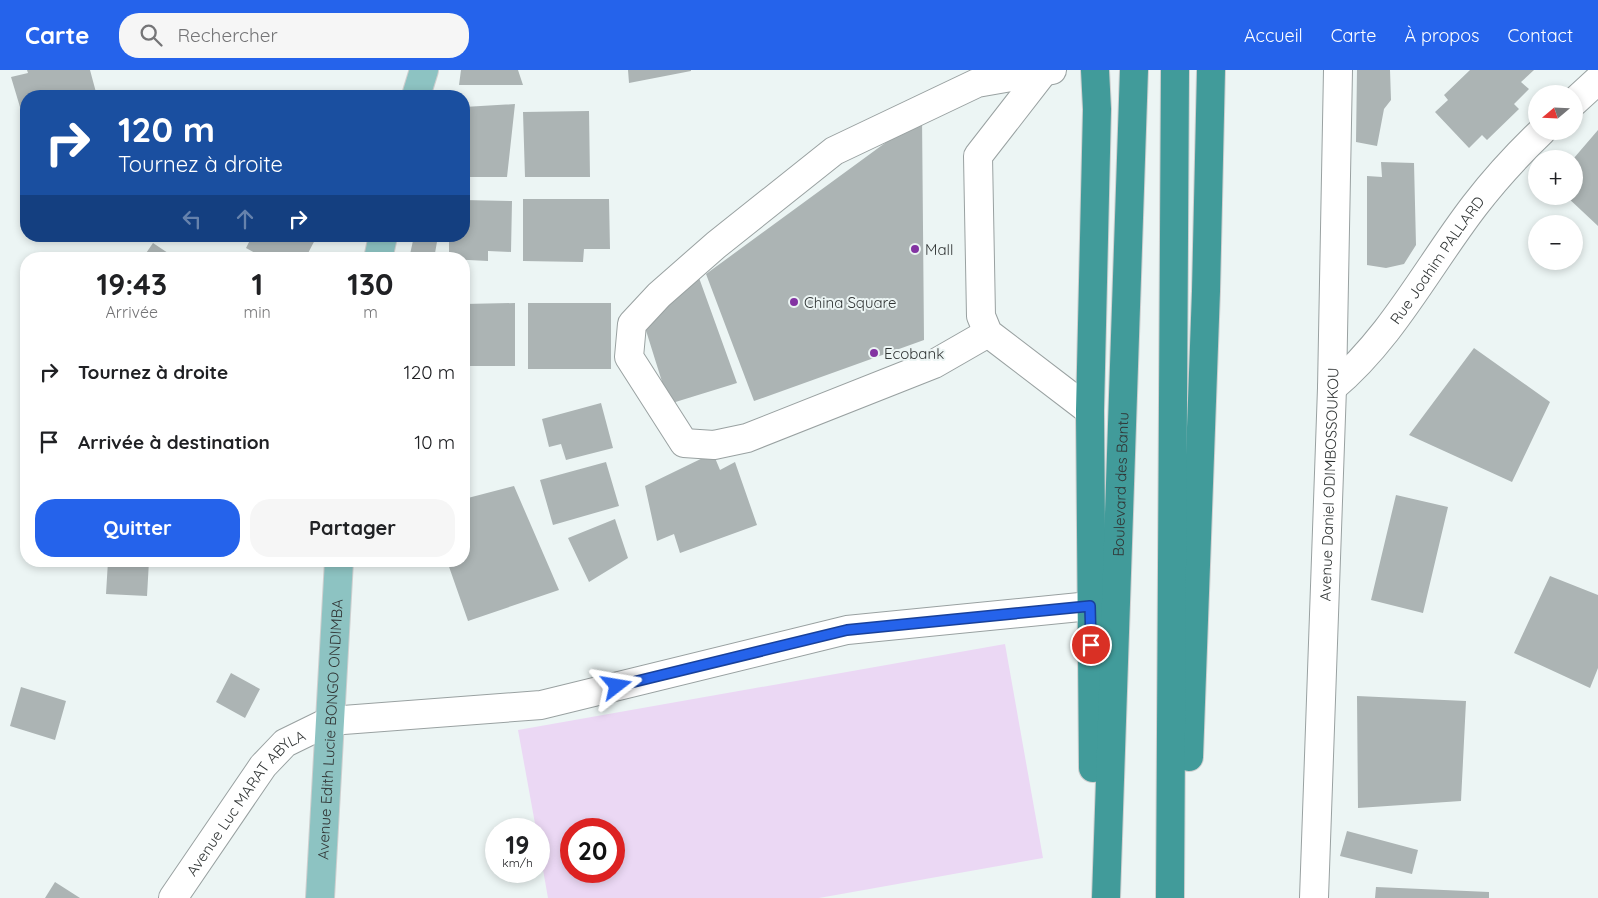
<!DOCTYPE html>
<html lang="fr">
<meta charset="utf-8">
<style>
body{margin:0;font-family:Quicksand,sans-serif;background:#f6f6f6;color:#202124;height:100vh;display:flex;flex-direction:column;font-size:19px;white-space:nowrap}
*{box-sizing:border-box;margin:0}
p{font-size:16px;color:#757577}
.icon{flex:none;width:28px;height:28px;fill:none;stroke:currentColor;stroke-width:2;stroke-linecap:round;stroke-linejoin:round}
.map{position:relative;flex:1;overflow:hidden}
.details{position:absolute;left:20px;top:182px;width:450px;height:315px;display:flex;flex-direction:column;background:#fff;border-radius:20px;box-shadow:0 2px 8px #0003}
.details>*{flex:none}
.top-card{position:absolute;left:20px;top:20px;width:450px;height:152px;border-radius:20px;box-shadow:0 2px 8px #0003;background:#1a4fa0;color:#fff;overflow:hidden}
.needle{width:32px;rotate:251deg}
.fabs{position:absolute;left:1528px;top:15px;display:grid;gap:10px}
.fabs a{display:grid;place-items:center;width:55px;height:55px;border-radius:50%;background:#fff;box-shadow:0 2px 8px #0003;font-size:25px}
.speed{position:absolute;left:485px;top:748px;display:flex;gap:10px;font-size:25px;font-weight:700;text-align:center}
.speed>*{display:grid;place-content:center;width:65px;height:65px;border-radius:50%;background:#fff;box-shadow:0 2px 8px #0003;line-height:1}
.speed small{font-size:12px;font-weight:400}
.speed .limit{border:8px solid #d22;background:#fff;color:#111}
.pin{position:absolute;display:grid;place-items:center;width:42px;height:42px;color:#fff;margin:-21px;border:2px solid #fff;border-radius:50%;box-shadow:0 1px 5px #0007}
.me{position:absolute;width:55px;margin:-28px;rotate:76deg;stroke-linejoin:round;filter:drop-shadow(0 0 4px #0008)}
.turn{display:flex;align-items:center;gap:18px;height:105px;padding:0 15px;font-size:22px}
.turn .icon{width:65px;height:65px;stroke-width:2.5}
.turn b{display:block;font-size:35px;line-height:42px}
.lanes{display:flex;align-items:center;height:48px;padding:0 15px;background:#0003;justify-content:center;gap:25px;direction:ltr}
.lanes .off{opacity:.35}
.eta{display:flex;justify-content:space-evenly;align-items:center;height:85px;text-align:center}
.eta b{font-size:30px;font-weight:700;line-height:35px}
.action{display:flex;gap:10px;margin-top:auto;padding:10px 15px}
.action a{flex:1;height:58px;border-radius:20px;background:#2563eb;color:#fff;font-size:20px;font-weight:700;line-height:58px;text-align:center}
.action a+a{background:#f6f6f6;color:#202124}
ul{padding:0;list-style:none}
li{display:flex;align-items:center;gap:15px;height:70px;padding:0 15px}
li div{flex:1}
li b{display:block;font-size:19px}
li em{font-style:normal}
header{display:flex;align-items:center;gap:30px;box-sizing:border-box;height:70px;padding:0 25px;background:#2563eb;color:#fff}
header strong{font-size:24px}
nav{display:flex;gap:28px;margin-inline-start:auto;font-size:18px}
.search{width:350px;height:45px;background:#f6f6f6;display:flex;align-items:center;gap:12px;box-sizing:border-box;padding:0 18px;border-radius:20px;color:#757577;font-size:19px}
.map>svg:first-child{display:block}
.green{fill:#ebd8f4;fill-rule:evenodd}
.building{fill:#acb4b4}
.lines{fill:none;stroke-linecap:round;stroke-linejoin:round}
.minor-casing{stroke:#99a1a1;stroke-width:30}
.major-casing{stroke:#cecfcf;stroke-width:30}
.highway-casing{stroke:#cecfcf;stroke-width:30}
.minor{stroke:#fff;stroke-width:28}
.major{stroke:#8dc3c2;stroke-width:28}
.highway{stroke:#419b9a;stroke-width:28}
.route-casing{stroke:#184099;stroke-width:12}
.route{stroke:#2563eb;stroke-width:9}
.poi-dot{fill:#8333a2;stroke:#ecf5f4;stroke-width:2}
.labels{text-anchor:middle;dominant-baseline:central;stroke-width:4;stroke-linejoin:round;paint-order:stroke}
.poi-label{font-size:15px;fill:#313535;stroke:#ecf5f4;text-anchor:start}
.street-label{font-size:15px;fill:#313535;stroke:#ecf5f4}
</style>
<header>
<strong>Carte</strong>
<div class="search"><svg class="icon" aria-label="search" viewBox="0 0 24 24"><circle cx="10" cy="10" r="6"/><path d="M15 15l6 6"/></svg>Rechercher</div>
<nav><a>Accueil</a><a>Carte</a><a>À propos</a><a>Contact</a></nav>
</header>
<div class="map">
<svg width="1598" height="828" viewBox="0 0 1598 828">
<rect width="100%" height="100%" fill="#ecf5f4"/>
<path class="green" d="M1005 574 1043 788 819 828H548L539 777V759H536L518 660ZM571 759H614V801H571Z"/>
<path class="building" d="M27 0H90L97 26H26V46L23 47 11 7 28 3Z
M461 0H518L523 15H459Z
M628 0H691V1L629 13Z
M1357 0H1390L1391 30 1384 39 1377 76 1356 72Z
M1470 0H1534L1521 12 1529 19 1514 34 1519 39 1487 70 1482 65 1469 78 1435 42 1448 30 1444 25Z
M515 34 507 107H464V37Z
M589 41 590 107H525L523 42Z
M922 46 924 270 754 331 706 204Z
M1598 60V156L1566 126H1574V88Z
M1381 92 1414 93 1416 175 1404 194 1386 198 1367 195V106L1382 107Z
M523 129H609L610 179H584L583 192 523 191Z
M464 130 512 131 511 182 488 181V191L449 189V166H464Z
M252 166H317L305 189H266L246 178Z
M414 166H438L434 189H409Z
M153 173 174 187 173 189H142Z
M698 205 737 313 669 334 643 251Z
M515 233V296H464V234Z
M528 233H611V299H528Z
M1474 278 1550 332 1512 412 1409 365Z
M601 333 613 378 566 390 561 374 549 377 542 349Z
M713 383 720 400 735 392 757 455 680 483 674 464 657 471 645 416Z
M606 392 619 436 553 455 540 410Z
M514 416 559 520 468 551 447 491H464V429Z
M1396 425 1448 437 1423 543 1371 530Z
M615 449 628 488 589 512 568 468Z
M108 491H149L147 526 106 524Z
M1550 506 1598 525V598L1590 618 1514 583Z
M231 603 260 619 245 648 216 632Z
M21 617 66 631 55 670 10 656Z
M1357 626 1466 631 1461 731 1358 738Z
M1347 761 1418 780 1412 804 1340 786Z
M55 812 80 828H45Z
M1376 817 1489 822V828H1375Z"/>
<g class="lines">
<defs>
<g id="minor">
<path d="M1044 1 978 86 981 246 988 263 1090 341"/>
<path d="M1574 32 1598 10"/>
<path d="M988 263 934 294 747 368 714 375 684 373 629 287 632 254 659 225 716 175 834 81 977 13 1052 0"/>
<path id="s1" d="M1332 318C1392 268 1428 196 1475 135 1495 109 1518 84 1542 61"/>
<path id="s2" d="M173 828 263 696 285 673 330 651 541 635 847 560 1090 536"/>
<path id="s3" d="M1314 828 1332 318 1338 0"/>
</g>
<g id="major">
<path d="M416 26 424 0"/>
<path d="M378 189 383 166"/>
<path id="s4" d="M320 828 339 491"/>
</g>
<g id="highway">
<path d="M1189 687 1206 221 1211 0"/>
<path d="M1093 698 1090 341 1097 39 1095 0"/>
<path id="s5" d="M1106 828 1134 0"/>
<path d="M1170 828 1175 0"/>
</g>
</defs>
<use href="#minor" class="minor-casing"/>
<use href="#major" class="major-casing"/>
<use href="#highway" class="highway-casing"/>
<use href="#minor" class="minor"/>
<use href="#major" class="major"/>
<use href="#highway" class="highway"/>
</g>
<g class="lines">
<defs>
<path id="route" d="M617 616 847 560 1090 536 1091 575"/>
</defs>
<use href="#route" class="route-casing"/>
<use href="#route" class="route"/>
</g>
<g class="poi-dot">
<circle cx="915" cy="179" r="5"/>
<circle cx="794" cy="232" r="5"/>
<circle cx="874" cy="283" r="5"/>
</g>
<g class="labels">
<g class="poi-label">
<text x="925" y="179">Mall</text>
<text x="804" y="232">China Square</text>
<text x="884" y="283">Ecobank</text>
</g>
<g class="street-label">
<text stroke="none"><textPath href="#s1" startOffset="166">Rue Joahim PALLARD</textPath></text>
<text stroke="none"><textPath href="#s5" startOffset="414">Boulevard des Bantu</textPath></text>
<text stroke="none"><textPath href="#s3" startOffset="414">Avenue Daniel ODIMBOSSOUKOU</textPath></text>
<text stroke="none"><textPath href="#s4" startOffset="169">Avenue Edith Lucie BONGO ONDIMBA</textPath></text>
<text stroke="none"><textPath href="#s2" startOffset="121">Avenue Luc MARAT ABYLA</textPath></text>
</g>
</g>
</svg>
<div class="fabs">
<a><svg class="needle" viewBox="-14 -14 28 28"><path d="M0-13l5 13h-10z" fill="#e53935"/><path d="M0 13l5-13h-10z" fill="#757577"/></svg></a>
<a>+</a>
<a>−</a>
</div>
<div class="speed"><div>19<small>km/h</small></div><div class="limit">20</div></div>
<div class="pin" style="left:1091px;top:575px;background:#d93025"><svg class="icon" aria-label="arrive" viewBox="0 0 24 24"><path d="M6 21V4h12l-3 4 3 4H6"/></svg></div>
<svg class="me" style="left:617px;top:616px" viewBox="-20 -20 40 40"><path d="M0-17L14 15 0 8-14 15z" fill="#2563eb" stroke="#fff" stroke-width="4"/></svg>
<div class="top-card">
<div class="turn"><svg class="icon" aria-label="right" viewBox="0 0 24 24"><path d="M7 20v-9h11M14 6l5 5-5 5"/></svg><div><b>120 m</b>Tournez à droite</div></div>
<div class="lanes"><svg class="icon off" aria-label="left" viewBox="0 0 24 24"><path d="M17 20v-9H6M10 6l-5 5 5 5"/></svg><svg class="icon off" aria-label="ahead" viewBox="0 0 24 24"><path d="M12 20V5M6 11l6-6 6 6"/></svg><svg class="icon" aria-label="right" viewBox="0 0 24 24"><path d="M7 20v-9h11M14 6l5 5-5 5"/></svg></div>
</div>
<section class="details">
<div class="eta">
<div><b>19:43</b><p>Arrivée</p></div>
<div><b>1</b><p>min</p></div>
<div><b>130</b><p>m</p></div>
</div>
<ul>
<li><svg class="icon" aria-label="right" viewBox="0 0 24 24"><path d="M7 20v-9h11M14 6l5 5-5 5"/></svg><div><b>Tournez à droite</b></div><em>120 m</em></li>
<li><svg class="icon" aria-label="arrive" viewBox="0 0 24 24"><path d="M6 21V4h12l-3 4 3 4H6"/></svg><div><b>Arrivée à destination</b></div><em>10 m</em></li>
</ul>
<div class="action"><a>Quitter</a><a>Partager</a></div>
</section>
</div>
